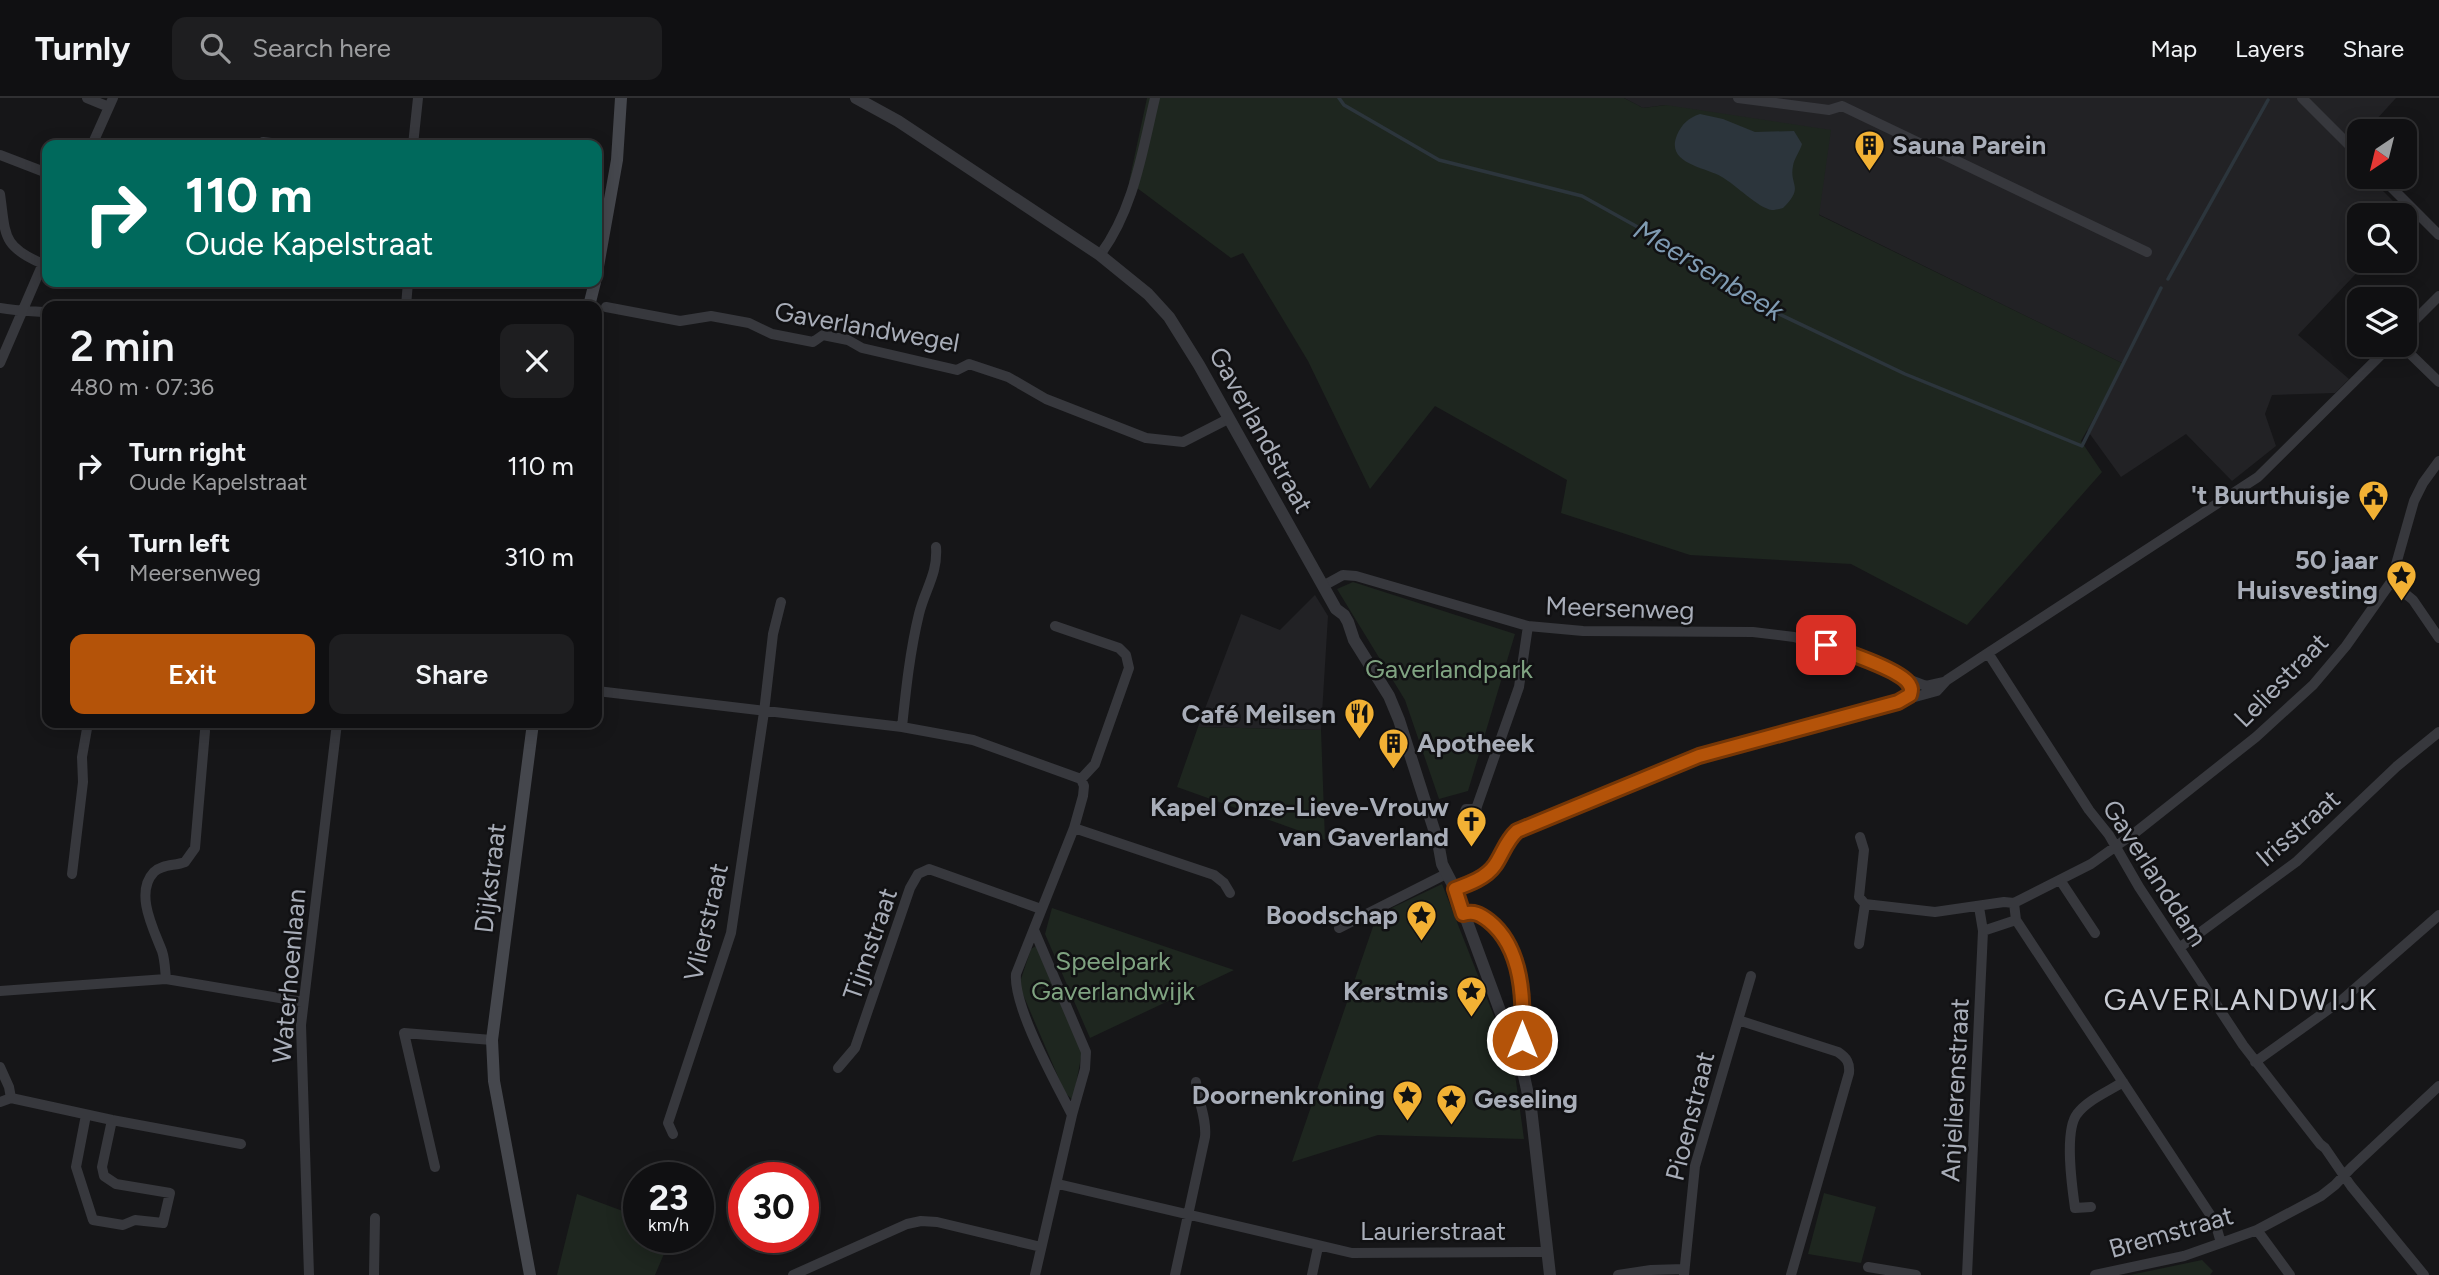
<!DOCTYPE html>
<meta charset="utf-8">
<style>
body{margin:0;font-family:Figtree,sans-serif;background:#1e1e20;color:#f1f3f6;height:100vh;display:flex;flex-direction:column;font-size:26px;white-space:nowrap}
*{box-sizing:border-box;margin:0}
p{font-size:23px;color:#9c9d9f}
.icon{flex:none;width:38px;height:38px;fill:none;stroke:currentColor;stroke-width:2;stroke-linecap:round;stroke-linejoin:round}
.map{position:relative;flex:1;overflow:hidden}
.sheet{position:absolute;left:42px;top:203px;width:560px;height:427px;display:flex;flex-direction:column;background:#101012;border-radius:14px;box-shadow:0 4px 18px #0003,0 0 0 2px #303032}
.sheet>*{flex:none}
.guide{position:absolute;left:42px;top:42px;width:560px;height:147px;border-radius:14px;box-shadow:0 4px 18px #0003,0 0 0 2px #303032;background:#00695c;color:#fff;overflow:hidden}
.needle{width:46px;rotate:215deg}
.controls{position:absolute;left:2347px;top:21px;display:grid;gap:14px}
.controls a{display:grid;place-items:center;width:70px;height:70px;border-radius:14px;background:#101012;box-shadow:0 4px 18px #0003,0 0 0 2px #303032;font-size:35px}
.speed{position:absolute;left:623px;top:1064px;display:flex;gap:14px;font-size:35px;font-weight:700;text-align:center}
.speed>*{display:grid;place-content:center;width:91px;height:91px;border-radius:50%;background:#101012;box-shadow:0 4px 18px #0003,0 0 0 2px #303032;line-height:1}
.speed small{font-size:18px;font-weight:400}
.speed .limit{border:10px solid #d22;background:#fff;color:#111}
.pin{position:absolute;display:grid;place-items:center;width:60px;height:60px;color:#fff;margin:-30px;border-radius:14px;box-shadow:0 4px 10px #0006}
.me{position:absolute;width:77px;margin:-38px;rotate:0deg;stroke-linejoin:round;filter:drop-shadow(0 0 5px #0008)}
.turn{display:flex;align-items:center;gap:24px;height:147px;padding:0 28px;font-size:32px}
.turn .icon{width:91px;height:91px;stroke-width:2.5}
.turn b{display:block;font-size:49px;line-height:60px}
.round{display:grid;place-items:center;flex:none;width:74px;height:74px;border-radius:14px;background:#1e1e20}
.head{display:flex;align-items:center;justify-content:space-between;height:119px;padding:0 28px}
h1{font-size:42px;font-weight:600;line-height:52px}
.cta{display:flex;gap:14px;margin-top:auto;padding:14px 28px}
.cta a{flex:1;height:80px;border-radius:14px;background:#b45309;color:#fff;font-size:28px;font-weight:600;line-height:80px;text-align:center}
.cta a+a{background:#1e1e20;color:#f1f3f6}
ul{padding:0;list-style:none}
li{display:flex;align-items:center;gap:21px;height:91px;padding:0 28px}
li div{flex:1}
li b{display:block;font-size:26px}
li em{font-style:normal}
header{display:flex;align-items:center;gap:42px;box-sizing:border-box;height:98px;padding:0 35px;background:#101012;border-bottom:2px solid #303032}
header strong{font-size:33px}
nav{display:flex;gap:38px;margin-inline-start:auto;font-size:24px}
.search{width:490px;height:63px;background:#1e1e20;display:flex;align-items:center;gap:18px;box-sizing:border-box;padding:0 24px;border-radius:14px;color:#9c9d9f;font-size:26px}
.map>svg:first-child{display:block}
.built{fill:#222225}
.green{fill:#1e261f}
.water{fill:#2c353c}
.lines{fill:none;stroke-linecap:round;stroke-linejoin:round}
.stream{stroke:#2c353c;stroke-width:3.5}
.minor{stroke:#37383d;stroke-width:10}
.tertiary{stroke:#37383d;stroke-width:12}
.secondary{stroke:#45474d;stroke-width:12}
.route-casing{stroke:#753606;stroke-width:18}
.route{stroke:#b45309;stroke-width:12}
.labels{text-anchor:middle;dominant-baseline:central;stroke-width:5;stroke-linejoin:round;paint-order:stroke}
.poi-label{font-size:26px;font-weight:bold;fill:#a8adb8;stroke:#111113;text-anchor:end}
.street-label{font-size:26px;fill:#a8adb8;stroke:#111113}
.park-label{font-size:26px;fill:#7fa381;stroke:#111113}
.water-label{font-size:28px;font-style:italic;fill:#7f9bb3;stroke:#111113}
.quarter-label{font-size:30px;letter-spacing:2px;fill:#c9ccd4;stroke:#111113}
</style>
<header>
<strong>Turnly</strong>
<div class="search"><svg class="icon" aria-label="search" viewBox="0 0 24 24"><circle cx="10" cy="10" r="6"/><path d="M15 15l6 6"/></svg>Search here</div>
<nav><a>Map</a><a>Layers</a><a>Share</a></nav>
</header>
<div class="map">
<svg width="2439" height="1177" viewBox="0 0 2439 1177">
<rect width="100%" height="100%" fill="#161618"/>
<path class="built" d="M1624 0H2396L2366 33H2359V41L2346 56 2359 68V79H2369L2419 129 2405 145 2404 117H2359V163H2368L2298 237 2349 281 2335 295 2272 297 2265 316 2276 348 2232 383 2186 336 2121 379 2087 332 2124 266 1818 116 1666 7 1643 10Z
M1315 497 1328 518 1321 632 1198 629 1241 516 1280 532Z"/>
<path class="green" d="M1147 0H1624L1643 10 1666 7 1831 32 1819 117 2124 266 2081 343 2102 374 1967 527 1851 466 1690 457 1561 415 1567 382 1435 308 1370 391 1308 263 1243 155 1231 160 1129 84Z
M1353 484 1515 536 1468 693 1439 701 1405 602 1337 491Z
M1198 629 1321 632 1325 742 1177 689Z
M1442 786 1514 969 1524 1041 1378 1037 1292 1064 1377 817Z
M1052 810 1234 872 1090 940 1045 836Z
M1036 848 1082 954 1073 1002 1065 995 1019 887 1031 851Z
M1824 1095 1876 1109 1861 1165 1808 1156Z
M577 1096 639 1119V1139H667L669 1144 655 1177H557Z
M2202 1162 2213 1173 2210 1177H2130Z"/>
<path class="water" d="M1700 16 1723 21 1755 34 1794 33 1802 46C1800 53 1794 61 1793 68 1789 88 1805 88 1783 110 1779 111 1776 112 1772 112 1758 110 1736 87 1722 79 1705 69 1665 66 1677 37 1682 26 1688 20 1700 16Z"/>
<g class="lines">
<path class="stream" d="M1339 0 1344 7 1439 62 1582 98 1661 142 1756 205 1905 276 2082 348 2161 190
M2168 181 2268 2"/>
<path class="minor" d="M87 0 109 9
M1738 0 1829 12 1842 8
M2302 0 2359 57
M1842 8 2147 154
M92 47 113 0
M263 47V44L288 47
M413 47 418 0
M0 57 47 75
M2381 79 2439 137
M0 96C6 137 1 148 43 166
M1100 157C1134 111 1142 54 1155 0
M406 208 408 184
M606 209 680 223 711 218 749 225 772 236 813 244 823 237 848 242 862 250 957 272 969 266 1008 279 1046 301 1146 340 1183 344 1228 321
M0 210C16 213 31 213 47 214
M2404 233 2439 198
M2401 247 2439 284
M0 265 47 156
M2391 484 2413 502 2439 540
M1323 488 1343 477 1356 478 1528 528 1583 533 1753 534 1794 539 1855 557 1902 579 1911 591 1910 597 1905 601
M1055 528 1119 550 1126 557 1129 570 1095 666 1081 681
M1988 555 2089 712 2109 737 2139 789 2243 947 2320 1046 2325 1050 2351 1088 2424 1177
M1905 580 1926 588 1944 584
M597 593 902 629 973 642 1081 681 1084 688 1083 698 1074 730 1016 876C1013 909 1056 985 1072 1017
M902 629C906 591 910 553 919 516 925 491 938 476 936 449
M1476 711H1466L1463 718 1470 726 1476 724 1480 719 1476 711 1519 589 1528 528
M1074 730 1214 777 1224 785 1230 795
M1860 739 1864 752 1859 799 1865 806 1935 814 2004 804 2014 805 2091 766 2136 734 2256 639 2313 587 2346 548 2391 484 2414 403 2423 385 2439 363
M72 776 83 684 82 659 88 625
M2060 782 2095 835
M1455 791C1469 786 1486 780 1495 767 1503 755 1506 743 1517 733L1698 658 1937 593 1947 582 1988 555 2258 379 2391 247
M2014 805 2016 822 2215 1124 2221 1145
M1463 816C1514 804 1537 931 1516 953
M1339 830 1446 776
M1034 832 1086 954 1085 971 1072 1017 1035 1177
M1983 833 2016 822
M1859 846 1865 806
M2179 850 2296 764 2396 669 2439 634
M166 881C165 872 165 862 162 853 154 832 134 795 154 774 162 766 175 768 185 764L195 750 205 633
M0 893 166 881 303 904
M1738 922 1838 954C1847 960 1850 965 1849 975L1791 1177
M2255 964 2343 901 2439 817
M0 969 9 989 11 1000
M838 970 855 950 910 790 918 776 929 771 1041 811
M11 1000 112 1022 241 1046
M0 1004 11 1000
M86 1017 76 1069 93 1122 123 1127 135 1122 163 1125 170 1095 116 1086 104 1078 102 1069 112 1022
M673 1036 668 1025 731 835 764 614 773 536 781 504
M435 1069 404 935 492 942
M1058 1086 1352 1155 1547 1154
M2091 1109 2075 1110C2072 1089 2064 1033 2077 1016 2087 1002 2109 993 2123 984
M2257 1132 2290 1177
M1868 1169 1916 1177
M309 1177 301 927 337 625
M374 1177 375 1120
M793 1177 907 1126 921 1123 937 1124 1041 1149
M1175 1177 1205 1039C1207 1021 1198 1003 1196 984
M1312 1177 1318 1149
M1618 1177 1651 1172 1684 1171
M1684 1177 1695 1068 1751 878
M1967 1177 1983 833 1979 809
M2095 1177 2184 1158 2221 1145 2257 1132 2321 1098 2335 1087 2351 1070 2439 988"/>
<path class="tertiary" d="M856 0 898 23 1100 157 1148 196 1169 219 1199 267 1336 511 1344 517 1348 524 1354 542 1389 598 1399 622 1438 744 1442 766 1455 791 1524 978 1531 1010 1550 1177"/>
<path class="secondary" d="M597 174 617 62 621 0
M589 208 595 184
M530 1177 494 983 492 942 533 625"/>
</g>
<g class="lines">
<defs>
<path id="route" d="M1522 942C1524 903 1523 850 1489 823 1480 816 1474 813 1463 816L1455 791C1469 786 1486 780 1495 767 1503 755 1506 743 1517 733L1699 658 1898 604 1910 597C1911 592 1912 591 1909 586 1901 572 1843 553 1826 547"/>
</defs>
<use href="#route" class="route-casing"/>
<use href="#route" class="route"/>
</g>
<defs>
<symbol id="building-pin" viewBox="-11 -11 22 30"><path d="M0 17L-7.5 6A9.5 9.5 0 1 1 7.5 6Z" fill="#f2b134" stroke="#111113"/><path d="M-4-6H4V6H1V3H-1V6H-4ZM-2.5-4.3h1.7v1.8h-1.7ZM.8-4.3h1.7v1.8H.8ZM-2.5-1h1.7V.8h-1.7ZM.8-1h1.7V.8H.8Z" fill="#111"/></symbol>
<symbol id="civic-pin" viewBox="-11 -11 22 30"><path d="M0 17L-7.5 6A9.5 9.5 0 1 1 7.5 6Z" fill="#f2b134" stroke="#111113"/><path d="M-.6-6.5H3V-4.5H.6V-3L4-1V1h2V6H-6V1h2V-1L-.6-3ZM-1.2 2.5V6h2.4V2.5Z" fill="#111"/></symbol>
<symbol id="sight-pin" viewBox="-11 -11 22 30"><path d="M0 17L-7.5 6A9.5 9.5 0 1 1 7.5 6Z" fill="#f2b134" stroke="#111113"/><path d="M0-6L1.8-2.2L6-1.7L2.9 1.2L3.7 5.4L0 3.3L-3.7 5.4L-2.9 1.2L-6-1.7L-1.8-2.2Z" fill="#111"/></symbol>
<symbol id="restaurant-pin" viewBox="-11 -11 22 30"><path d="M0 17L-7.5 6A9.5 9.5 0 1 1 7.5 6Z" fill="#f2b134" stroke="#111113"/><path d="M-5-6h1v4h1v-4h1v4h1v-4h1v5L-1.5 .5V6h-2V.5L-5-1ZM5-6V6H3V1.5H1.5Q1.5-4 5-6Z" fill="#111"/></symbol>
<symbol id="church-pin" viewBox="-11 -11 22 30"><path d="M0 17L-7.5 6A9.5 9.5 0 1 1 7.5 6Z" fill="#f2b134" stroke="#111113"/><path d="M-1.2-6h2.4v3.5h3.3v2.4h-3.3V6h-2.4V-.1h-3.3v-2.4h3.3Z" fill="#111"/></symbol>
</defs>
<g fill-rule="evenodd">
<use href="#building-pin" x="1852" y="30" width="35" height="47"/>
<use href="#civic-pin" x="2356" y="380" width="35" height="47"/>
<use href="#sight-pin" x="2384" y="460" width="35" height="47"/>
<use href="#restaurant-pin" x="1342" y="598" width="35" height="47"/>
<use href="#building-pin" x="1376" y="628" width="35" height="47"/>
<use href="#church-pin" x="1454" y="706" width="35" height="47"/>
<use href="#sight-pin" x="1404" y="800" width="35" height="47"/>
<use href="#sight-pin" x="1454" y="876" width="35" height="47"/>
<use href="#sight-pin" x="1390" y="980" width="35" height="47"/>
<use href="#sight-pin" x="1434" y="984" width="35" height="47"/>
</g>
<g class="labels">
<g class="poi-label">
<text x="1892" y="47" text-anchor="start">Sauna Parein</text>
<text x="2350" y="397">'t Buurthuisje</text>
<text x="2378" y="462">50 jaar<tspan x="2378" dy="30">Huisvesting</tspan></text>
<text x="1336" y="616">Café Meilsen</text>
<text x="1417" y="645" text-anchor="start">Apotheek</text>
<text x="1449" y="709">Kapel Onze-Lieve-Vrouw<tspan x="1449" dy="30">van Gaverland</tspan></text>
<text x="1398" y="817">Boodschap</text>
<text x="1448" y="893">Kerstmis</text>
<text x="1385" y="997">Doornenkroning</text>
<text x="1474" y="1001" text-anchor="start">Geseling</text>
</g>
<g class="street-label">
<text transform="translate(867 229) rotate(10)">Gaverlandwegel</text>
<text transform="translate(1261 332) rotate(61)">Gaverlandstraat</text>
<text transform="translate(1620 510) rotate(2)">Meersenweg</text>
<text transform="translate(2281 582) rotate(-45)">Leliestraat</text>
<text transform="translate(2298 730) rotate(-41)">Irisstraat</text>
<text transform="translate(2155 775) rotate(57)">Gaverlanddam</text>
<text transform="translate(490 780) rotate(-83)">Dijkstraat</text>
<text transform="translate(706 824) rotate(-77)">Vlierstraat</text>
<text transform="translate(870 846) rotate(-71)">Tijmstraat</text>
<text transform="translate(289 878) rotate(-85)">Waterhoenlaan</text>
<text transform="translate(1955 992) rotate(-87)">Anjelierenstraat</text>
<text transform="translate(1690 1018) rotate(-76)">Pioenstraat</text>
<text x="1433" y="1133">Laurierstraat</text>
<text transform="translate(2171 1134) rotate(-16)">Bremstraat</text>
</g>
<g class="park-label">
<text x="1449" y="571">Gaverlandpark</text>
<text x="1113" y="863">Speelpark<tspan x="1113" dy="30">Gaverlandwijk</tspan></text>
</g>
<g class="water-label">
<text transform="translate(1709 172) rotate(31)">Meersenbeek</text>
</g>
<g class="quarter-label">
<text x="2241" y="901">GAVERLANDWIJK</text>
</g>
</g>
</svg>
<div class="controls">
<a><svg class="needle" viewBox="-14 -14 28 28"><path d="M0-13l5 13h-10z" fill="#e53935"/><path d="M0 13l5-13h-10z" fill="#9c9d9f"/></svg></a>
<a><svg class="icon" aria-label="search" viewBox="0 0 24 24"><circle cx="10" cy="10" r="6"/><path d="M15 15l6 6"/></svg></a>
<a><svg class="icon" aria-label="layers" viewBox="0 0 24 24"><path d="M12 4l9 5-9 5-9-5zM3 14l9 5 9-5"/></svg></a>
</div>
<div class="speed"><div>23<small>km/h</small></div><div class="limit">30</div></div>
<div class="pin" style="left:1826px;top:547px;background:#d93025"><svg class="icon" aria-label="arrive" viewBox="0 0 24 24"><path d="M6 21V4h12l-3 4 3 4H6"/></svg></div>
<svg class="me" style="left:1522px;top:942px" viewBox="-20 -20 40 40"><circle r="17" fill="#b45309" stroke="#fff" stroke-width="3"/><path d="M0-11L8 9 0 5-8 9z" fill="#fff"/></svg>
<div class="guide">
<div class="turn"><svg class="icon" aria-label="right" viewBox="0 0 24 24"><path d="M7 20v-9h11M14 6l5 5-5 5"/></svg><div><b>110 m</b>Oude Kapelstraat</div></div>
</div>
<section class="sheet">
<div class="head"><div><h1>2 min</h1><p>480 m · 07:36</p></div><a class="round"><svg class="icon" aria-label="close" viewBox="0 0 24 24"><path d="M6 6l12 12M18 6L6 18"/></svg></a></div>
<ul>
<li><svg class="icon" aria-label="right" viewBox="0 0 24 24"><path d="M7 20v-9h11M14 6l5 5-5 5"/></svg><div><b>Turn right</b><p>Oude Kapelstraat</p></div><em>110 m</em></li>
<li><svg class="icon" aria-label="left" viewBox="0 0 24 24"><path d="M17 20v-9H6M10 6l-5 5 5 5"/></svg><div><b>Turn left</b><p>Meersenweg</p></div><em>310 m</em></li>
</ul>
<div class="cta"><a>Exit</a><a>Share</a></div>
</section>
</div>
